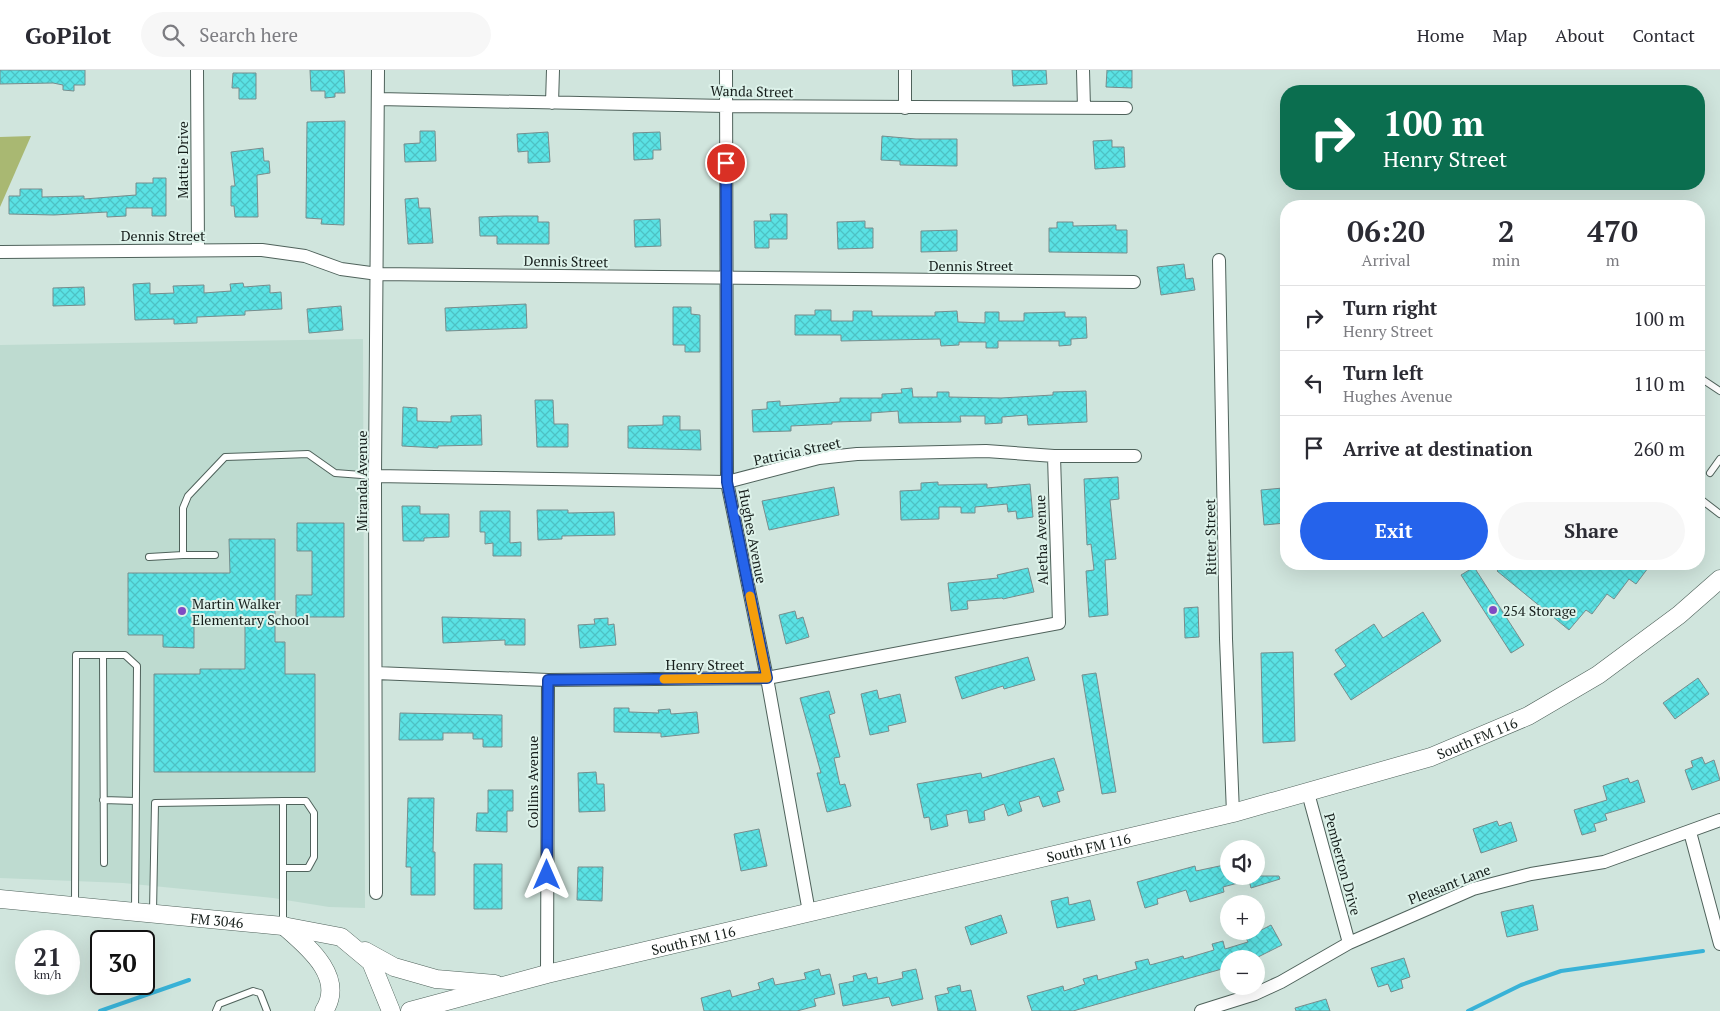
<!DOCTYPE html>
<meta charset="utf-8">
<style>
body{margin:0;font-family:"PT Serif",serif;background:#f7f7f7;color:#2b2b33;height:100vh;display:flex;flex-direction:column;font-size:19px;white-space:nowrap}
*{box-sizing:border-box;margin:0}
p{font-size:16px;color:#7c7c81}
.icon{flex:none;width:28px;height:28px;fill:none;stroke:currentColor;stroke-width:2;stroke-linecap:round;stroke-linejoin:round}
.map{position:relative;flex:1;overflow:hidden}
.side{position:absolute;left:1280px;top:130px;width:425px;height:370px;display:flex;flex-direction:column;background:#fff;border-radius:20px;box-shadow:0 5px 20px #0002}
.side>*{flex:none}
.guide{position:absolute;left:1280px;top:15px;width:425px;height:105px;border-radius:20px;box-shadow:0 5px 20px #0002;background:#0b6e4f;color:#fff;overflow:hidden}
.fabs{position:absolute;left:1220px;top:770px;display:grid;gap:10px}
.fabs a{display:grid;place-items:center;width:45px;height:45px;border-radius:50%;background:#fff;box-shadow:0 5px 20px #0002;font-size:25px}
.speed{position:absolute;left:15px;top:860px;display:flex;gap:10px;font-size:25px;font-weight:700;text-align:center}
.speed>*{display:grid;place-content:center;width:65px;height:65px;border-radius:50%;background:#fff;box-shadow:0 5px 20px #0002;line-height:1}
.speed small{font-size:12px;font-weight:400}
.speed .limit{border:2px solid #111;border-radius:8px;background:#fff;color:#111}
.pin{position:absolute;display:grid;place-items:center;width:42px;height:42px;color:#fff;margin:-21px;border:2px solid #fff;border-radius:50%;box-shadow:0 1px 5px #0007}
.me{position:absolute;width:55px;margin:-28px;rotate:0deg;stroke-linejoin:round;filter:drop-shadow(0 0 4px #0008)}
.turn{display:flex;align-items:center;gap:18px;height:105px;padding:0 20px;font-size:22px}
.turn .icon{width:65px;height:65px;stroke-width:2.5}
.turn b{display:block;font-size:35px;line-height:42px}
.eta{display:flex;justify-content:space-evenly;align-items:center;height:85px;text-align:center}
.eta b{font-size:30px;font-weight:800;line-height:35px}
.cta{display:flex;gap:10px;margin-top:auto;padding:10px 20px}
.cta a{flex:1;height:58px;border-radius:30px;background:#2563eb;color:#fff;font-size:20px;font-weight:800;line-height:58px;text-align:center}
.cta a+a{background:#f7f7f7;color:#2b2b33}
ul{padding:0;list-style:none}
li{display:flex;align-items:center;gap:15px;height:65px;padding:0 20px;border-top:1px solid #e1e1e2}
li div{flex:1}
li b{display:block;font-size:19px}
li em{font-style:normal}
header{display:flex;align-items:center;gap:30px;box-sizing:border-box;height:70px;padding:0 25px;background:#fff;border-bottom:1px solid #e1e1e2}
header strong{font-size:24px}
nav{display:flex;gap:28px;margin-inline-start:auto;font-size:18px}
.search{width:350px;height:45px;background:#f7f7f7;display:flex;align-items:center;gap:12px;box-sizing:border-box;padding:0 18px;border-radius:28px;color:#7c7c81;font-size:19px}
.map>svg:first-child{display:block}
.built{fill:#bedbd0}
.park{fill:#a9b872}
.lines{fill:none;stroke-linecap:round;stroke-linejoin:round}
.stream{stroke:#38b2d7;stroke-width:4}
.building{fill:url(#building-cross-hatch);stroke:#778d8d}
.lane-casing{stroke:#4f625b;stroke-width:8}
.street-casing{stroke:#4f625b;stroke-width:14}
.secondary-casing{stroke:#4f625b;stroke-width:19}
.lane{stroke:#fff;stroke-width:6}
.street{stroke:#fff;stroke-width:12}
.secondary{stroke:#fff;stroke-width:18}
.route-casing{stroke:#184099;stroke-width:12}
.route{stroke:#2563eb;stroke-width:9}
.slow{stroke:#f59e0b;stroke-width:9}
.poi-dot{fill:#7f4bc3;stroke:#ddf2ea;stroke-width:2}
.labels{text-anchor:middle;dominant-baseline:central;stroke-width:4;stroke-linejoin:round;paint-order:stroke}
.street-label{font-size:14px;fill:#151d1a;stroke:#ddf2ea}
.poi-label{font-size:14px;fill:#151d1a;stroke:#ddf2ea;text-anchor:start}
</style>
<header>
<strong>GoPilot</strong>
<div class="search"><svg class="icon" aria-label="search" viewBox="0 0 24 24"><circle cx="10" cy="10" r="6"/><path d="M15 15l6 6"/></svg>Search here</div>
<nav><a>Home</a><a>Map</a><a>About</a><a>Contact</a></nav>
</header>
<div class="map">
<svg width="1720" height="941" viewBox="0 0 1720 941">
<defs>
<pattern id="building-cross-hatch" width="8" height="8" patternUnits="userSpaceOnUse" patternTransform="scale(1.25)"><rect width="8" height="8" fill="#5ae2e4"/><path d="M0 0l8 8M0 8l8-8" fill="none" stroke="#4dc1c3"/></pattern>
</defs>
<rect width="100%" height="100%" fill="#d0e5dd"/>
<path class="built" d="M363 269 365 838 329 837 273 828 123 813 0 808V275Z"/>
<path class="park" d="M31 66 0 137V67Z"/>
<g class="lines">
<path class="stream" d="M100 941 189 910
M1468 941 1521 915 1561 901 1703 881"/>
</g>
<path class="building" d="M0 0H85V15H74V21L63 20V15L53 13 0 14Z
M310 0H344L345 23H335V27L325 28V21H311Z
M1012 0H1046L1047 14 1013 16Z
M1107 0H1132V18L1106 17Z
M233 3H256V29H239V18H232Z
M345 51 344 155 321 154 322 149 306 148 307 52Z
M420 61H435L436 91 405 92 404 74 420 73Z
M548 62 550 92 528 93V81L518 82 517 64Z
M660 62 661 80H653V89L634 90 633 63Z
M882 66 916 69H957V96L900 95V91L881 90Z
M1112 70V77H1124L1125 97 1095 99 1093 71Z
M263 78 264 91H269L270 103 257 105 258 147H235L234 136H231V116H235L231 82Z
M153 108H166V146H152V138H126V146L107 147V142L54 145 9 144V126H20V119H42V127L84 126V129L136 125V113H153Z
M418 128 419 138H430L433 173 408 174 405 129Z
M770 144H787V169H769V178H755L754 151H771Z
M505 146H538V152H549V174H497V166H480L479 147Z
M660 149 661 176 635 177 634 150Z
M865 151V158H873V178L838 179 837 152Z
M1057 152H1073V156L1116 155V160H1127V183L1049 182V158H1057Z
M957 160V181L921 182V161Z
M1184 194 1186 209 1193 208 1195 220 1161 225 1157 197Z
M150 213V224L174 223 173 216 204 215V223L231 221 230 214 243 213 244 217 270 215V223L281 222 282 239 245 241V245L197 247V253L174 254V249L135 250 133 214Z
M84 217 85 235 53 236V218Z
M526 234 527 258 446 261 445 238Z
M341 236 343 260 309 263 307 239Z
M673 237H691V244L700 245V282H685V275H673Z
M815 240H831V251H853V241H872V246H935V242L957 241 958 252 985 253V242H999V251H1024V243L1065 242V247H1086L1087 268 1071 269V275L1059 276V271H998V278H986V272H959V275L941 276 940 269 841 271V265H795V245H815Z
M912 318 913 327H937V322H949V327L1001 328 1053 325V322L1086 321 1087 352 1028 355 1027 345 1002 347V353L985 354V346H960L961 352 899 353 898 341 871 343V351L832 352V354L791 356V361L753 362 752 340 767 339V332L780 331V336L840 332V328H882V324L902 323 901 319Z
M535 330H553L554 354H568V377H537Z
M403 337 417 338V351L451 352V346L481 345 482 375 438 376V378L402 376Z
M663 346H680V360H700L701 380 628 378V356L663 355Z
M1118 407 1119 429 1110 430 1116 489 1105 490 1108 545 1089 547 1086 501 1094 500 1091 474 1087 475 1084 409Z
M938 412V415L987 414V418L1030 414 1033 447 1017 449 1016 441 1008 442 1007 434 975 437V443H961V437H939V449L901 450 900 421 921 420V413Z
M834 417 839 445 769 460 762 431Z
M1283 418 1286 453 1264 455 1261 420Z
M402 436H420V444H449V467L424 468V471H403Z
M537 440H568V443L614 442 615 465 562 466V469L538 470Z
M480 441H510V473L521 472V486H493V473L485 474V462H480Z
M297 453H344V547H296V525H312V481H297Z
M229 469H275V572H285V604H315V702H154V604H200V599H245V555L194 553V578L163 577V565H128V503H230Z
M1503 494H1651L1636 514 1629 509 1614 529 1607 524 1592 544 1586 540 1569 560 1497 501Z
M1474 497 1524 575 1511 583 1461 505Z
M1028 498 1034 522 1003 529 1002 528 967 531 968 539 951 541 948 513 998 508 997 505Z
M1198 537 1199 567 1185 568 1184 538Z
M795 541 797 549 803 547 809 567 786 574 779 545Z
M1423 542 1441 571 1351 630 1334 604 1346 596 1335 580 1374 554 1383 568Z
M442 547 525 549V575H505V570L443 573Z
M608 548V555L614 554 616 575 580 578 578 555 595 554 594 549Z
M1293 582 1295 671 1263 673 1261 583Z
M1028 587 1035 610 1004 619 1003 616 962 629 955 607Z
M1096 603 1116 722 1102 724 1082 605Z
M1698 608 1709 624 1675 649 1663 633Z
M877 620 879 629 900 624 906 652 888 656 889 661 870 665 861 624Z
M829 621 835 643 829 645 840 687 834 688 840 715 845 714 851 736 827 742 817 703H821L800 628Z
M614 638H629V642L659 643 658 640 670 639 671 644 697 642 699 663 661 667V663L614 662Z
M400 643 502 645V677H483V669H473V663H443V670H399Z
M1702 687 1705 694 1714 690 1720 710 1692 720 1685 700 1693 697 1691 691Z
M1054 688 1064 720 1057 722 1060 732 1043 737 1039 726 1019 732 1022 741 1008 746 1004 734 984 741 985 750 969 753 967 740 946 745 948 756 931 760 929 747 924 748 917 714 981 703 982 708Z
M596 702 597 714H604L605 741 579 742 578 703Z
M1628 708 1630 713 1638 710 1645 732 1605 744 1607 750 1594 754 1596 761 1582 765 1574 740 1607 730 1603 716Z
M488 720H513V741H507V762L476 761 477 743H488Z
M408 728H434L433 782H435V825H411V797H406Z
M1497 751 1499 756 1511 752 1517 771 1481 783 1473 759Z
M759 759 767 796 741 801 734 764Z
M474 794H502V839H474Z
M1229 794V806H1279L1280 809 1251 818 1249 810 1223 817 1224 822 1190 832 1186 820 1157 829 1158 834 1145 838 1137 812 1195 796 1196 801Z
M578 797H603L602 831 577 830Z
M1068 827 1069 835 1090 830 1095 850 1057 858 1051 831Z
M1533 835 1538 860 1507 867 1501 842Z
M1001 845 1007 863 971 875 965 857Z
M1271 855 1282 875 1254 889H1229V897L1073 941H1032L1027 926 1063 916 1064 921 1085 914 1083 909 1097 905 1098 910 1137 899 1135 892 1148 889 1150 895 1183 886 1184 889 1214 880 1212 874 1223 871 1225 879 1248 872 1246 868Z
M1404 888 1410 907 1401 910 1403 918 1391 922 1388 914 1378 917 1371 898Z
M819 899 821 906 830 904 835 924 814 929 816 936 797 941H704L701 928 730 920 732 927 760 919 758 913 773 908 775 915 806 909 804 903Z
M916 899 923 929 892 936 889 927 843 936 839 914 854 911 853 906 866 903 868 909 877 907 878 914 903 908 902 902Z
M960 915 961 922 971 920 976 941H938L935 926 949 923 947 918Z
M1326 929 1330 941H1296L1295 938Z"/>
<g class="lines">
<defs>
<path id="lane" d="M1699 307 1720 321
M1710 403 1720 389
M1699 428 1720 444
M215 485H183V438L188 426 225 387 308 384 335 403 375 406
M149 487 183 485
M103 585 104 793
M103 730 136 731
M283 731H306L314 743V787L308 798H283
M75 835 76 585H125L137 596 135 840
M153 842 155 733 283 731V854
M216 941 219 934 253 921 260 923 267 941"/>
<path id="street" d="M197 0 198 179
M726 0 727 412 767 608 809 842
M1083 0 1084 38
M378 29 726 36 1126 38
M552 33 553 0
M905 38V0
M0 182 262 180 305 186 341 199 378 204 1134 212
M1219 190 1226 569 1233 743
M375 406 727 412 819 388 857 384 986 381 1054 386H1135
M376 603 548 610 767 608 1059 553 1054 386
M1308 723 1349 873
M1690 762 1720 874
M376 823 375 406 378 0
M547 904 548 610
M1201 941 1255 924 1281 912 1349 873 1473 819 1531 804 1604 792 1720 750"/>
<g id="secondary">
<path id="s1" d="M0 829 283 856 341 867 371 892 391 941"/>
<path d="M284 856C307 876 346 907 324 941"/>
<path d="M365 881 394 897 436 909 495 914"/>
<path id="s2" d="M410 941 547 904 1233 743 1431 687 1528 646 1598 605 1679 545 1720 509"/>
</g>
</defs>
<use href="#lane" class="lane-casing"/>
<use href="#street" class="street-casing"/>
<use href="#secondary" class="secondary-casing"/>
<use href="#lane" class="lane"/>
<use href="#street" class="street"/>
<use href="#secondary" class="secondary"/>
</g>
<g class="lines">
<defs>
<path id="route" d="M547 805 548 610 767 608 727 412 726 93"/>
</defs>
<use href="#route" class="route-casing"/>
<use href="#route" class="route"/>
<path class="slow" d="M664 609 767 608 750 526"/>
</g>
<g class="poi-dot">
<circle cx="1493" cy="540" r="5"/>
<circle cx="182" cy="541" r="5"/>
</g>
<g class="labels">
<g class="street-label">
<text transform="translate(752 21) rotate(1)">Wanda Street</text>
<text transform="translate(182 90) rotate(-90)">Mattie Drive</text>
<text x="163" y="165">Dennis Street</text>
<text transform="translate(566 191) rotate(1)">Dennis Street</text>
<text x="971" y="195">Dennis Street</text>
<text transform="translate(797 381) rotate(-12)">Patricia Street</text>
<text transform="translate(361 411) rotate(-90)">Miranda Avenue</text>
<text transform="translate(753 466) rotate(79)">Hughes Avenue</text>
<text transform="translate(1210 467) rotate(-91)">Ritter Street</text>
<text transform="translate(1041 470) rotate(-92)">Aletha Avenue</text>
<text x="705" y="594">Henry Street</text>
<text stroke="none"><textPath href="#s2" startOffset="1102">South FM 116</textPath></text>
<text transform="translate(532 712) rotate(-90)">Collins Avenue</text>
<text stroke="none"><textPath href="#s2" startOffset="698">South FM 116</textPath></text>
<text transform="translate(1343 794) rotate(75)">Pemberton Drive</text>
<text transform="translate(1449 814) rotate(-21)">Pleasant Lane</text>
<text stroke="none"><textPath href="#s1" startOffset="218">FM 3046</textPath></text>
<text stroke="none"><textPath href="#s2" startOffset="292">South FM 116</textPath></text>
</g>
<g class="poi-label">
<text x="192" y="533">Martin Walker<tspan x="192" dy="16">Elementary School</tspan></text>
<text x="1503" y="540">254 Storage</text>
</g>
</g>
</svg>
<div class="fabs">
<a><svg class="icon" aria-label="sound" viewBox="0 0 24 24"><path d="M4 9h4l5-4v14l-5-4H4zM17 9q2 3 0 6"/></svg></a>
<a>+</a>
<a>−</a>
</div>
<div class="speed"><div>21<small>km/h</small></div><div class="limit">30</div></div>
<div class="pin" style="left:726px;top:93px;background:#d93025"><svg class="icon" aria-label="arrive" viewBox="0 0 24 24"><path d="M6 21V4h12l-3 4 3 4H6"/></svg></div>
<svg class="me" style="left:547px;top:805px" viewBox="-20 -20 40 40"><path d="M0-17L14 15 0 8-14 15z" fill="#2563eb" stroke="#fff" stroke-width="4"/></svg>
<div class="guide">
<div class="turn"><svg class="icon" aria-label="right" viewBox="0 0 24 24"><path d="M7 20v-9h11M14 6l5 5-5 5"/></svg><div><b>100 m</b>Henry Street</div></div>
</div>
<section class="side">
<div class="eta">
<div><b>06:20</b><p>Arrival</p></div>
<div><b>2</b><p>min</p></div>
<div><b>470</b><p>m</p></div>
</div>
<ul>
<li><svg class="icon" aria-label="right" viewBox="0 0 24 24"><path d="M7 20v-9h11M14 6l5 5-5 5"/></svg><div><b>Turn right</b><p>Henry Street</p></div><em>100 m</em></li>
<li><svg class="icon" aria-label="left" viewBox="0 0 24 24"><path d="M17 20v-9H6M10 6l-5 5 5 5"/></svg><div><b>Turn left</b><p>Hughes Avenue</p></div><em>110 m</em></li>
<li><svg class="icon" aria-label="arrive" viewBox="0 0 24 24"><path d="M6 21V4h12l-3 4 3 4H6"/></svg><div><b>Arrive at destination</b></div><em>260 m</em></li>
</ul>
<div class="cta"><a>Exit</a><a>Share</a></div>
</section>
</div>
